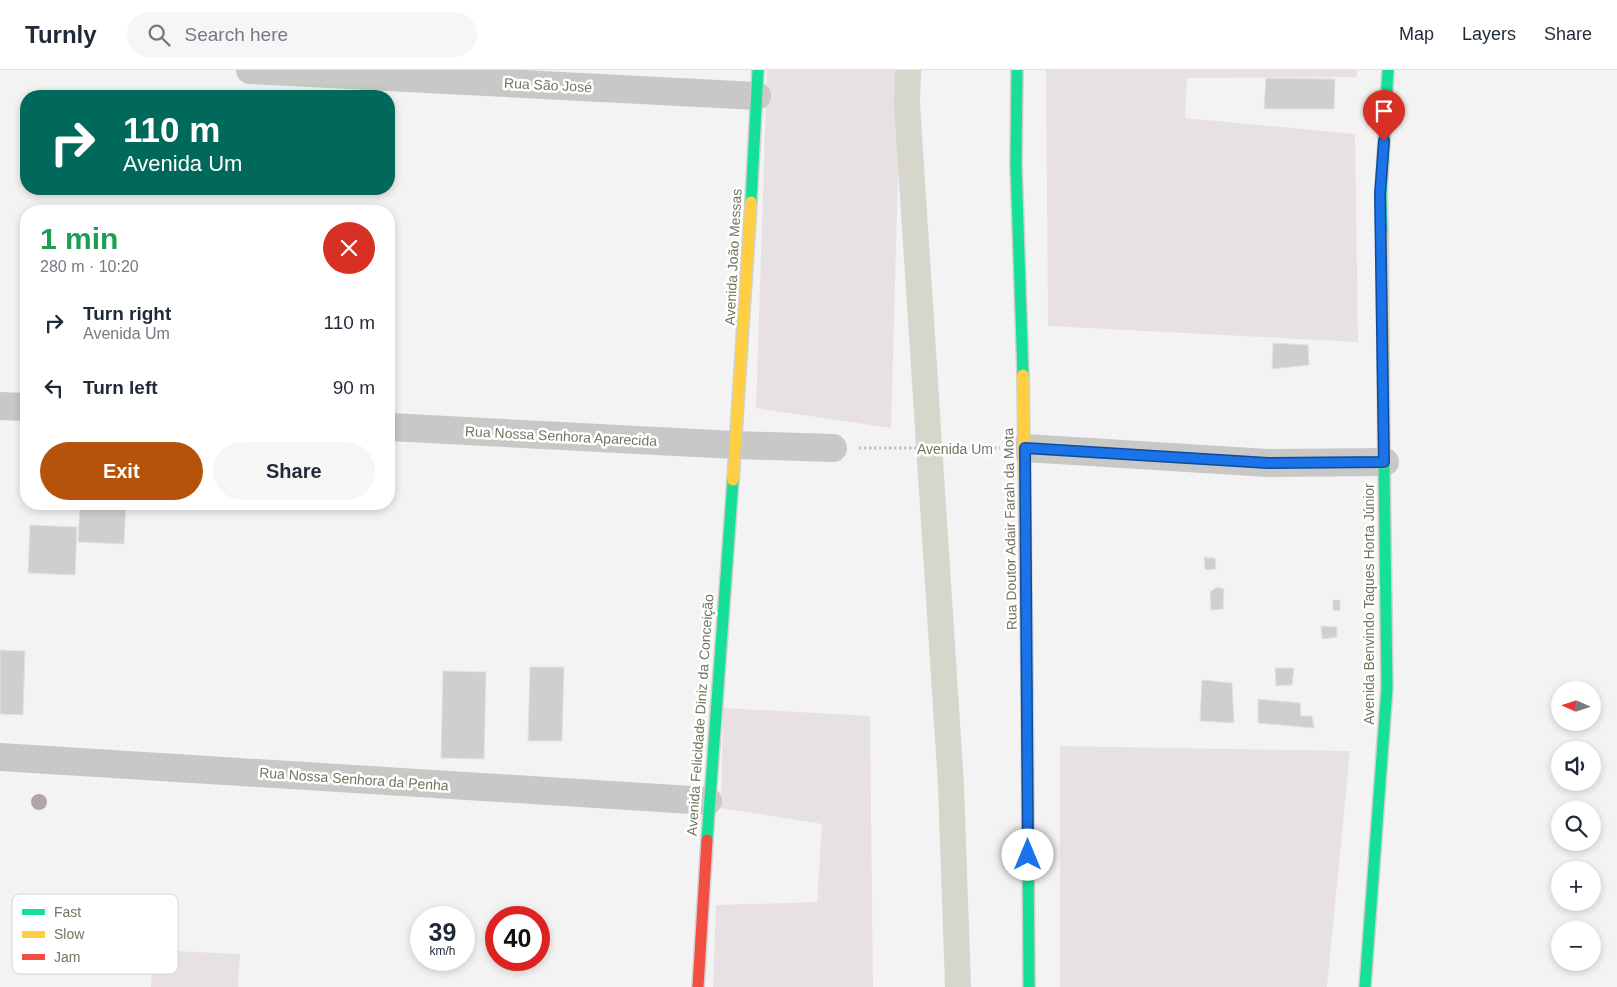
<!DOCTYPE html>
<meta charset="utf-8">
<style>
body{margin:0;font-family:Arial,sans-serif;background:#f6f6f7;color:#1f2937;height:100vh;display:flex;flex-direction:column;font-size:19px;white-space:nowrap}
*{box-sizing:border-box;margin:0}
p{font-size:16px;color:#747a83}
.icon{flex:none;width:28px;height:28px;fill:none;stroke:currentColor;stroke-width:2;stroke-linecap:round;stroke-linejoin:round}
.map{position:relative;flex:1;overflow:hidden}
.drawer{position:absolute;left:20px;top:135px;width:375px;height:305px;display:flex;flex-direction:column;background:#fff;border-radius:20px;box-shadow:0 2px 8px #0003}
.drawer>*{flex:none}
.top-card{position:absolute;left:20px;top:20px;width:375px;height:105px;border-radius:20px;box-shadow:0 2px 8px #0003;background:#00695c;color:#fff;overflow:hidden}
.needle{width:32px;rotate:273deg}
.controls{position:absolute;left:1551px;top:611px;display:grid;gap:10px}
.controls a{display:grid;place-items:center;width:50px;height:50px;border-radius:50%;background:#fff;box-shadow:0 2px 8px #0003;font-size:25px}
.speed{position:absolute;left:410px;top:836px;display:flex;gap:10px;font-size:25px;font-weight:700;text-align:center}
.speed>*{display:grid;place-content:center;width:65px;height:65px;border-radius:50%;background:#fff;box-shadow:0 2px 8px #0003;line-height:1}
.speed small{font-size:12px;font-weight:400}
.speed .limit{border:8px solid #d22;background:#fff;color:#111}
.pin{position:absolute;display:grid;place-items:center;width:42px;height:42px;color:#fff;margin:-51px -21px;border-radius:50% 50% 50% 0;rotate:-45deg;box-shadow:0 0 5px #0007}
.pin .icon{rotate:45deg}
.me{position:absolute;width:55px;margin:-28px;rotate:0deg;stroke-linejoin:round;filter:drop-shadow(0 0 4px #0008)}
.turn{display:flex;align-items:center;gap:18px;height:105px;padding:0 20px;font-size:22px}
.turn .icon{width:65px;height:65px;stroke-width:2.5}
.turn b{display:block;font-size:35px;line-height:42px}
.round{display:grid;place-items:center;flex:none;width:52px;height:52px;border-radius:26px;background:#f6f6f7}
.head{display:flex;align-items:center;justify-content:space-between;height:85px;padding:0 20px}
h1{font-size:30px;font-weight:700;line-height:38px;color:#1e9e55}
.cta{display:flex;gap:10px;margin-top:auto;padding:10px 20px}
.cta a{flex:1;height:58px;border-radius:30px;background:#b45309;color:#fff;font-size:20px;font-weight:700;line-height:58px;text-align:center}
.cta a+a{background:#f6f6f7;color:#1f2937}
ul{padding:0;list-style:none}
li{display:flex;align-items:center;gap:15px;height:65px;padding:0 20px}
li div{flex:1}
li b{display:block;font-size:19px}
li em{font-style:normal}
header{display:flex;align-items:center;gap:30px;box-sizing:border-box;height:70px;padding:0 25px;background:#fff;border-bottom:1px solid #e0e1e3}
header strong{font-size:24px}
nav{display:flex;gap:28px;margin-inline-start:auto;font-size:18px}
.search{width:350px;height:45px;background:#f6f6f7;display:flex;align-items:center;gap:12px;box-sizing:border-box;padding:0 18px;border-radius:28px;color:#747a83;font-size:19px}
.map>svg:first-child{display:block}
.green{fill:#e7e1e5}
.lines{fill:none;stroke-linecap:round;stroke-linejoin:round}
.canal{stroke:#d6d6cd;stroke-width:26}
.building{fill:#cfcfce;stroke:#e3e2e3}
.fast-casing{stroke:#d1d1cf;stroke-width:14}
.slow-casing{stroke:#d1d1cf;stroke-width:14}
.jam-casing{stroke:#d1d1cf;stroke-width:14}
.path{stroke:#c5c5c4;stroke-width:3;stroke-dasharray:2.5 2.5;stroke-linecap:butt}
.street{stroke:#c8c8c6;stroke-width:28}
.fast{stroke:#16e098;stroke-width:11}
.slow{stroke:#ffcf43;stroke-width:11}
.jam{stroke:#f24e42;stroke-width:11}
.tree{fill:#b0a5aa}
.route-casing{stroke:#114b97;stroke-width:12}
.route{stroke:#1a73e8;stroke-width:9}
.labels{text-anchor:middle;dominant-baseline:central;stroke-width:5;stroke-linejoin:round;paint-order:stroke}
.street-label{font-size:14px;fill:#71765e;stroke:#fff}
.key{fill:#fff;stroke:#d4d6cf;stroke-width:1}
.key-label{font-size:14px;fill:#71765e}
</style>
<header>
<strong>Turnly</strong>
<div class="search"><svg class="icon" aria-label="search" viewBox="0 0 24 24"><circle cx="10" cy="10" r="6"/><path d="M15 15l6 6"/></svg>Search here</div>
<nav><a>Map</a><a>Layers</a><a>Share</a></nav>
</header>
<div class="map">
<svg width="1617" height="917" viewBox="0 0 1617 917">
<rect width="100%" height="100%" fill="#f4f3f4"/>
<path class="green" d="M767 0H901L891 358 756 338Z
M1046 0H1357V7L1187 8 1185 48 1355 64 1358 272 1048 256Z
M723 638 870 646 873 917H713L716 835 817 832 822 754 721 738Z
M1060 676 1350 681 1327 917H1060Z
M153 880 240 884 238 917H151Z"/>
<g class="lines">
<path class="canal" d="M908 0 907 34 951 715 958 917"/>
</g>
<path class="building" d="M1266 8 1335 9 1334 39H1264Z
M1273 273 1308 275 1309 295 1272 299Z
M80 434H126L124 474 78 472Z
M30 455 77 457 75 505 28 503Z
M1204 487 1215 488 1216 499 1205 500Z
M1217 517 1224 519 1223 539 1211 540 1210 522Z
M1333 530H1340V541L1333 540Z
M1321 556 1337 557V567L1322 569Z
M0 580 25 581 23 645 0 644Z
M530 597H564L562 671H528Z
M1275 598H1294L1292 615 1276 616Z
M443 601 486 602 484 689 441 688Z
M1202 610 1232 613 1234 653 1200 651Z
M1258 629 1300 633 1301 646H1312L1314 658 1258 653Z"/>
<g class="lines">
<defs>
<path id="fast" d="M1017 0 1016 95 1023 305
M751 132 758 0
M1382 165 1381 124 1388 0
M1027 610 1029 917
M707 770 733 410
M1365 917 1387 618 1384 393"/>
<path id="slow" d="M1382 165 1384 393
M1023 305 1027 610
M733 410 751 132"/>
<path id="jam" d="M698 917 707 770"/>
</defs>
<use href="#fast" class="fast-casing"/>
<use href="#slow" class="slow-casing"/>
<use href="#jam" class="jam-casing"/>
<path class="path" d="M859 378H1000"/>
<path class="street" d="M250 0 757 26
M0 336 26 337
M389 357 734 375 833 378
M1025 378 1268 393 1385 392
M0 687 708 731"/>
<use href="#fast" class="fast"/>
<use href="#slow" class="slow"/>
<use href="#jam" class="jam"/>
</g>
<circle class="tree" cx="39" cy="732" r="8"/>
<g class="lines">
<defs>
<path id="route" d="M1028 785 1025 378 1268 393 1384 392 1380 124 1384 71"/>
</defs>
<use href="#route" class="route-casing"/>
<use href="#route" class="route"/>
</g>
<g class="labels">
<g class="street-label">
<text transform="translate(548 15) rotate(3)">Rua São José</text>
<text transform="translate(733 187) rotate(-87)">Avenida João Messas</text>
<text transform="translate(561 366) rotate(3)">Rua Nossa Senhora Aparecida</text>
<text x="955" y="379">Avenida Um</text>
<text transform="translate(1010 459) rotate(-91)">Rua Doutor Adair Farah da Mota</text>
<text transform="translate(1369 534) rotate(-90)">Avenida Benvindo Taques Horta Júnior</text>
<text transform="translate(700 645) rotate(-86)">Avenida Felicidade Diniz da Conceição</text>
<text transform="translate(354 709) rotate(4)">Rua Nossa Senhora da Penha</text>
</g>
</g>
<rect x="12" y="824" width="166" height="80" rx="8" class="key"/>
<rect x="22" y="839" width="23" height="6" fill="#16e098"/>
<rect x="22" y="861" width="23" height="7" fill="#ffcf43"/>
<rect x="22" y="884" width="23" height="6" fill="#f24e42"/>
<g class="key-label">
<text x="54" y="847">Fast</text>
<text x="54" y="869">Slow</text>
<text x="54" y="892">Jam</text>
</g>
</svg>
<div class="controls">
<a><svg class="needle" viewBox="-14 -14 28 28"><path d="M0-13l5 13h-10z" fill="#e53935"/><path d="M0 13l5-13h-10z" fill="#747a83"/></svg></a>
<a><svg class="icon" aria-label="sound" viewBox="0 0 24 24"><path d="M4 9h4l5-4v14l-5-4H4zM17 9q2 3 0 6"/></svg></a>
<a><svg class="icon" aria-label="search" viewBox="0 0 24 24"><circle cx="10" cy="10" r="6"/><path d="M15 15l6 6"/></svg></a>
<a>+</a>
<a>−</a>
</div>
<div class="speed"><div>39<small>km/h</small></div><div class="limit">40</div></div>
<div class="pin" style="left:1384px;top:71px;background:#d93025"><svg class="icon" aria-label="arrive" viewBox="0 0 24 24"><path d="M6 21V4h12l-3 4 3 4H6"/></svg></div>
<svg class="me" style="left:1028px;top:785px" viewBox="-20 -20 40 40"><circle r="19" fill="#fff"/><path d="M0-13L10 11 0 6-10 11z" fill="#1a73e8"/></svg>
<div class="top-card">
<div class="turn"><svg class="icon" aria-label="right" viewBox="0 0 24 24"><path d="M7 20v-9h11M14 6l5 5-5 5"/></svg><div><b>110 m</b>Avenida Um</div></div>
</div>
<section class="drawer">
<div class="head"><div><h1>1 min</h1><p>280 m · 10:20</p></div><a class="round" style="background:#d93025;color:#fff"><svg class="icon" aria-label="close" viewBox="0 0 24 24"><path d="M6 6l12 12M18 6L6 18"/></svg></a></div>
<ul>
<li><svg class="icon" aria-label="right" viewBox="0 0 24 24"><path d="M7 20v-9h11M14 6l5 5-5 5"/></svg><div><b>Turn right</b><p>Avenida Um</p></div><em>110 m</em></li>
<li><svg class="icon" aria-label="left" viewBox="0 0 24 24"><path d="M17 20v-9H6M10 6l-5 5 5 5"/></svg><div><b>Turn left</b></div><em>90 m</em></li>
</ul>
<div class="cta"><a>Exit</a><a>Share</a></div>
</section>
</div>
